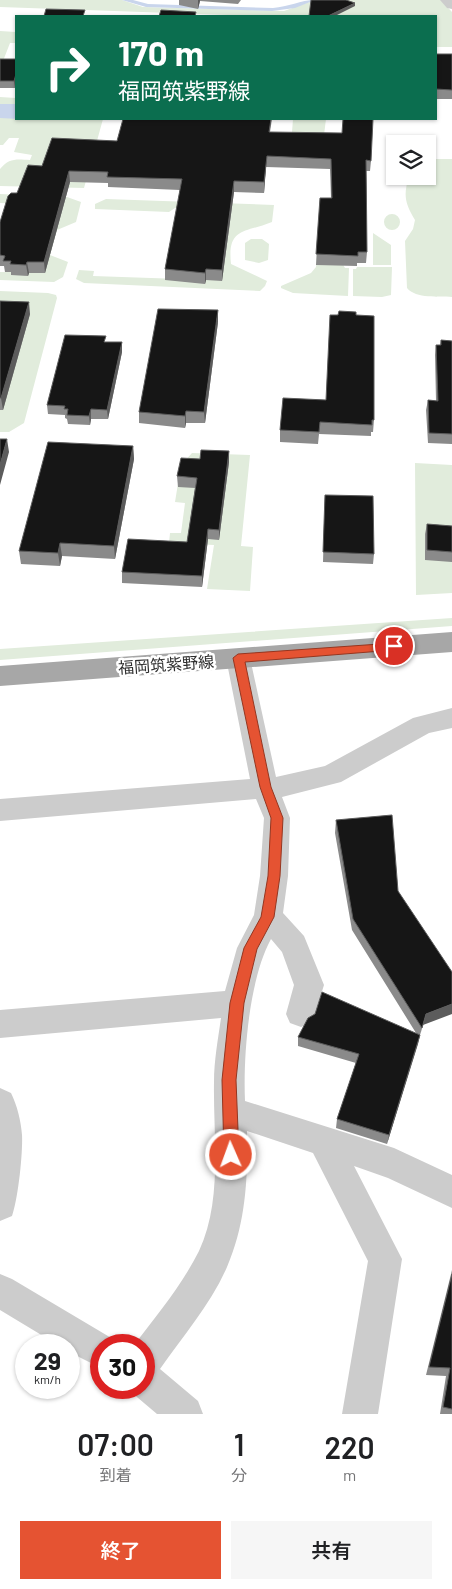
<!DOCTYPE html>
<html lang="ja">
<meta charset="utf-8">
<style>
body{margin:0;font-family:Barlow,"Noto Sans JP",sans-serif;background:#f6f6f6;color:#202124;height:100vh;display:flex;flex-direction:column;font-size:19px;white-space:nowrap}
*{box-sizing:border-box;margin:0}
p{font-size:16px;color:#757577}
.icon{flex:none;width:28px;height:28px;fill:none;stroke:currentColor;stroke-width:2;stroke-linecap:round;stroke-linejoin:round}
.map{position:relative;height:1414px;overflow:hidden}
.panel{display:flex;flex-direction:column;background:#fff;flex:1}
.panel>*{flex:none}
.guide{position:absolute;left:15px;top:15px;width:422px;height:105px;border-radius:0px;box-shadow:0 1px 4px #0004;background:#0b6e4f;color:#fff;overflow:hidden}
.buttons{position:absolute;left:386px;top:135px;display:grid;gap:10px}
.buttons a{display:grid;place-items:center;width:50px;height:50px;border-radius:0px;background:#fff;box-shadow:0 1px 4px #0004;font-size:25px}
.speed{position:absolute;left:15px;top:1334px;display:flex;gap:10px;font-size:25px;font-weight:700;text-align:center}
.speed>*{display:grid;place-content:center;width:65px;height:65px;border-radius:50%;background:#fff;box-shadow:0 1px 4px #0004;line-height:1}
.speed small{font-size:12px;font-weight:400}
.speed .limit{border:8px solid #d22;background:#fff;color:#111}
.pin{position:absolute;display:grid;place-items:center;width:42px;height:42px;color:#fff;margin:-21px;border:2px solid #fff;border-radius:50%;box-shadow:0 1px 5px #0007}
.me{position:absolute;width:55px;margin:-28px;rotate:358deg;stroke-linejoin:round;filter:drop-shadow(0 0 4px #0008)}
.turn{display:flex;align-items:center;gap:18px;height:105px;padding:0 20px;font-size:22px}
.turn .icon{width:65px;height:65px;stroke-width:2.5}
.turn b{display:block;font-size:35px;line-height:42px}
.eta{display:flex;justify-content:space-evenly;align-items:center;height:85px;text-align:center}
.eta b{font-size:30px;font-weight:600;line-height:35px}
.primary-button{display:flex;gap:10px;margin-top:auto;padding:10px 20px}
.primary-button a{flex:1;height:58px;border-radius:0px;background:#e55332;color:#fff;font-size:20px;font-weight:600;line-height:58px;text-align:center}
.primary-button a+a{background:#f6f6f6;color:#202124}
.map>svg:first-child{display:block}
.green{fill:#e1ecdc}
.water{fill:#c9d5ec}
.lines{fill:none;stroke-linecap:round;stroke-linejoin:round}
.minor{fill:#ccc;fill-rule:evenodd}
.major{fill:#a7a7a7;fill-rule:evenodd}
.wall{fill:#8a8a8a}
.shaded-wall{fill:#5c5c5c}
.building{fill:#161616;stroke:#5c5c5c}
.route{fill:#e55332;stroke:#953620}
.labels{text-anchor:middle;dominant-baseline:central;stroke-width:5;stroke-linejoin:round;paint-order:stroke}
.street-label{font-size:16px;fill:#2f2f2f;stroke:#fff}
</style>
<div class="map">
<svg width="452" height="1414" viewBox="0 0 452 1414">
<rect width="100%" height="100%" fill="#fff"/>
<path class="green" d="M0 0H122L143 7 284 11 315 0H441L452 12V47H436V16H259L0 7Z
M0 31 16 32V43H10L3 61H0Z
M0 97 16 98V119H103L84 188 0 186V169C9 158 16 159 30 160L32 155 14 152 19 138H9L3 145H0Z
M293 119H326L324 135 294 134 292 132Z
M428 159H452V297C439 296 416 299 407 288L405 241 413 229 415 220C405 203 403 196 409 176H428Z
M0 194 67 197 81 202 76 222 57 230 50 255 68 262 63 277 54 282 0 280V272H5L25 204 0 203Z
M106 199 274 205 272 222C245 233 227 227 231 264L267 281 265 286 260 291 84 283 76 279 79 270 94 271 93 276 180 279 192 210 175 208 169 212 95 209V204Z
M384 222a8 8 0 1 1 16 0a8 8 0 1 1-16 0Z
M319 221 345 268H349L348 296 293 293 281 288V286L311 273 316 267Z
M373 233 391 245V265H373Z
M251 239H262L269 244 268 260 259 263 245 260V243Z
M357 267H392L391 295 382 297 353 296V269H356Z
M0 291 48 293 56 295 57 298 24 423 9 432H0Z
M192 453 250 455 241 546 253 547 250 591 207 589 214 545 169 543 170 533H181L185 503 175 502 181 465Z
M415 463 452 465V593L416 595Z
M452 618V626L0 660V649Z"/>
<path class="water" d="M122 0H133L148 4 273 8C288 7 301 0 315 0L295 8 272 11 146 7Z
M0 104H16V119H39L38 120 0 118Z"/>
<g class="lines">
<path class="minor" d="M440 0H452V9L447 8Z
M238 649 247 652 250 658 276 777 325 766 413 718 452 708V728L429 733 341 782 282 797 290 818 288 876 283 913 304 936 324 985 312 1023 301 1027 290 1023 286 1014 294 985 282 952 271 939C249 979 243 1056 245 1101L394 1148 452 1175V1208L388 1178 354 1166 402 1259 378 1414H342L368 1261 313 1153 247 1131C248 1177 246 1223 227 1267 211 1304 183 1336 160 1369L198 1401 203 1414H157L131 1392 130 1388H144V1345H134C157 1315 182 1285 199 1251 223 1200 213 1136 214 1082 214 1061 218 1039 221 1018L0 1038V1010L225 991 237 948 254 915 260 876 264 818 256 799 0 821V799L250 779 226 658 229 652Z
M0 1088 11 1093C17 1105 21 1121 22 1135 23 1153 18 1200 12 1216L0 1221Z
M0 1274 12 1279 113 1339 116 1345H101V1368L69 1352V1345H58L0 1310Z"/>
<path class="major" d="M452 632V652L0 686V666Z"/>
</g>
<path class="wall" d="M179 0H241L238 4 200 1 198 9 179 5Z
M436 54H452V99H436Z
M16 59 15 88H0V60Z
M272 119 270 132 371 161 370 171H366L367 252 366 263H357V266L316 265 320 198H331L330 169 266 167 264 193 234 192 222 281 206 280 205 284 165 280V269L180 190 108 187V183L70 182 45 273H29L28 276 11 275V272H5L4 266H0V222L17 193 42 166 117 141Z
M0 301 30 314 3 410H0Z
M356 315 374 420 373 432H371V436L319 434 318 444 280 442V430L326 400Z
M218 322 205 423H186L185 428 139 423V412Z
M441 340 452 341V444L428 443 426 410 428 400 436 401 435 355 436 345H440Z
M106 342H122V352L108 419H91L90 425 68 424 67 419 65 418V415L48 414 47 405Z
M133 446 134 459 115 559 62 556 60 566 21 564 19 551Z
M229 451V462L219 540 208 539 202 587 122 583V572L187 542 195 488 178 487 177 476 200 459Z
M325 495 374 554 373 564 323 562Z
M427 524 452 526V562L425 560V534Z
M336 820 398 891 423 1025 387 1144 336 1128 337 1119 356 1063 298 1046V1037L416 1033 352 930 335 833Z
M452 1270V1414H440L446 1376 426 1375Z"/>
<path class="shaded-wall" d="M198 0H200V1L198 9Z
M355 3V6L335 16H328Z
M16 74V84L15 88 14 81Z
M267 156 266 167 264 193V182Z
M69 171 70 182 45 273 44 262Z
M234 181V192L222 281V270Z
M27 262 29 273 28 276 26 265Z
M206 269V280L205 284V273Z
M29 302 30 314 3 410 1 398Z
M218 310V322L205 423 204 412Z
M122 342V352L108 419 107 410Z
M91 409V419L90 425 89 416Z
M186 411V423L185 428V416Z
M7 439 9 452 0 485V465Z
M133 446 134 459 115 559 114 546Z
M229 451V462L219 540V530Z
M208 529V539L202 587V576Z
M60 543 62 556 60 566 58 553Z
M452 1004V1014L423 1025 419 1039 426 1014Z
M420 1035 418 1044 387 1144 389 1135Z"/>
<path class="building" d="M311 0H346L355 3 328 16H309Z
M46 9 85 10 83 16H44Z
M161 10 196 12 195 16H159Z
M436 54H452V90L436 89Z
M0 59H16V74L14 81H0Z
M123 119H271L269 132 342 133 343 119H373L371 161 366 160 367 252H358V256L316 254 320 198H332L331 159 267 156 264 182 234 181 222 270 206 269 205 273 165 269 182 179 107 177 108 172 69 171 44 262H27L26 265 10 264 11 261H3L5 256 0 255V222L8 196 11 193H17L28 165 42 166 52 138 117 141Z
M0 301 29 302 1 398H0Z
M158 309 218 310 204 412 186 411 185 416 139 412Z
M339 311 356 312V315L374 316V420H372V425L320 422 319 432 280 430 283 398 326 400 330 315H338Z
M65 335 106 336 104 342H122L107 410 91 409 89 416 67 415 68 409H64L65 406 47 405Z
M441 340 452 341V434L429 433 428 400 438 401 436 345H441Z
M0 439H7L0 465Z
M48 442 133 446 114 546 60 543 58 553 19 551Z
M201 450 229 451 219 530 208 529 202 576 122 572 128 539 187 542 197 478 177 476 181 458 200 459Z
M325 495 373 496 374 554 323 552Z
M427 524 452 526V552L427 550Z
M392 815 398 891 452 972V1004L426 1014 422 1028 353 919 336 820Z
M322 992 420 1035 389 1135 337 1119 359 1054 298 1037 308 1018 315 1014Z
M452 1274V1409L443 1407 450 1368 429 1367Z"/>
<path class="route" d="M394 643 399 646 394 650 245 662 271 787 283 818 280 876 274 917 257 949 244 1003 236 1080 239 1155 236 1160 231 1162 226 1160 224 1155 222 1080 230 1003 244 948 261 917 268 876 271 818 260 787 233 658 238 654Z"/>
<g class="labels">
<g class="street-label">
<text transform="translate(166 664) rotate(-4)">福岡筑紫野線</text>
</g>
</g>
</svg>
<div class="buttons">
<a><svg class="icon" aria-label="layers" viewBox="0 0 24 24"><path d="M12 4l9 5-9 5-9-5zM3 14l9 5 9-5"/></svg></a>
</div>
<div class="speed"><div>29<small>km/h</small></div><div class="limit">30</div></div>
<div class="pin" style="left:394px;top:646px;background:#d93025"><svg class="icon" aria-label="arrive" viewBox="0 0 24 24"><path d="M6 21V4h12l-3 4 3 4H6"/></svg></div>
<svg class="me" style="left:231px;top:1155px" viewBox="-20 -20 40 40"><circle r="17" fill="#e55332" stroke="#fff" stroke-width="3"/><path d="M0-11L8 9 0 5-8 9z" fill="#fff"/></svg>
<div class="guide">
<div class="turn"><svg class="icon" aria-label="right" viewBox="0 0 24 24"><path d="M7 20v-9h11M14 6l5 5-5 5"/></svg><div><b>170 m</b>福岡筑紫野線</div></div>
</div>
</div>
<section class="panel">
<div class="eta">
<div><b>07:00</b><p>到着</p></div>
<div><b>1</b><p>分</p></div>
<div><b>220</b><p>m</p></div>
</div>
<div class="primary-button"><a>終了</a><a>共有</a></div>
</section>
